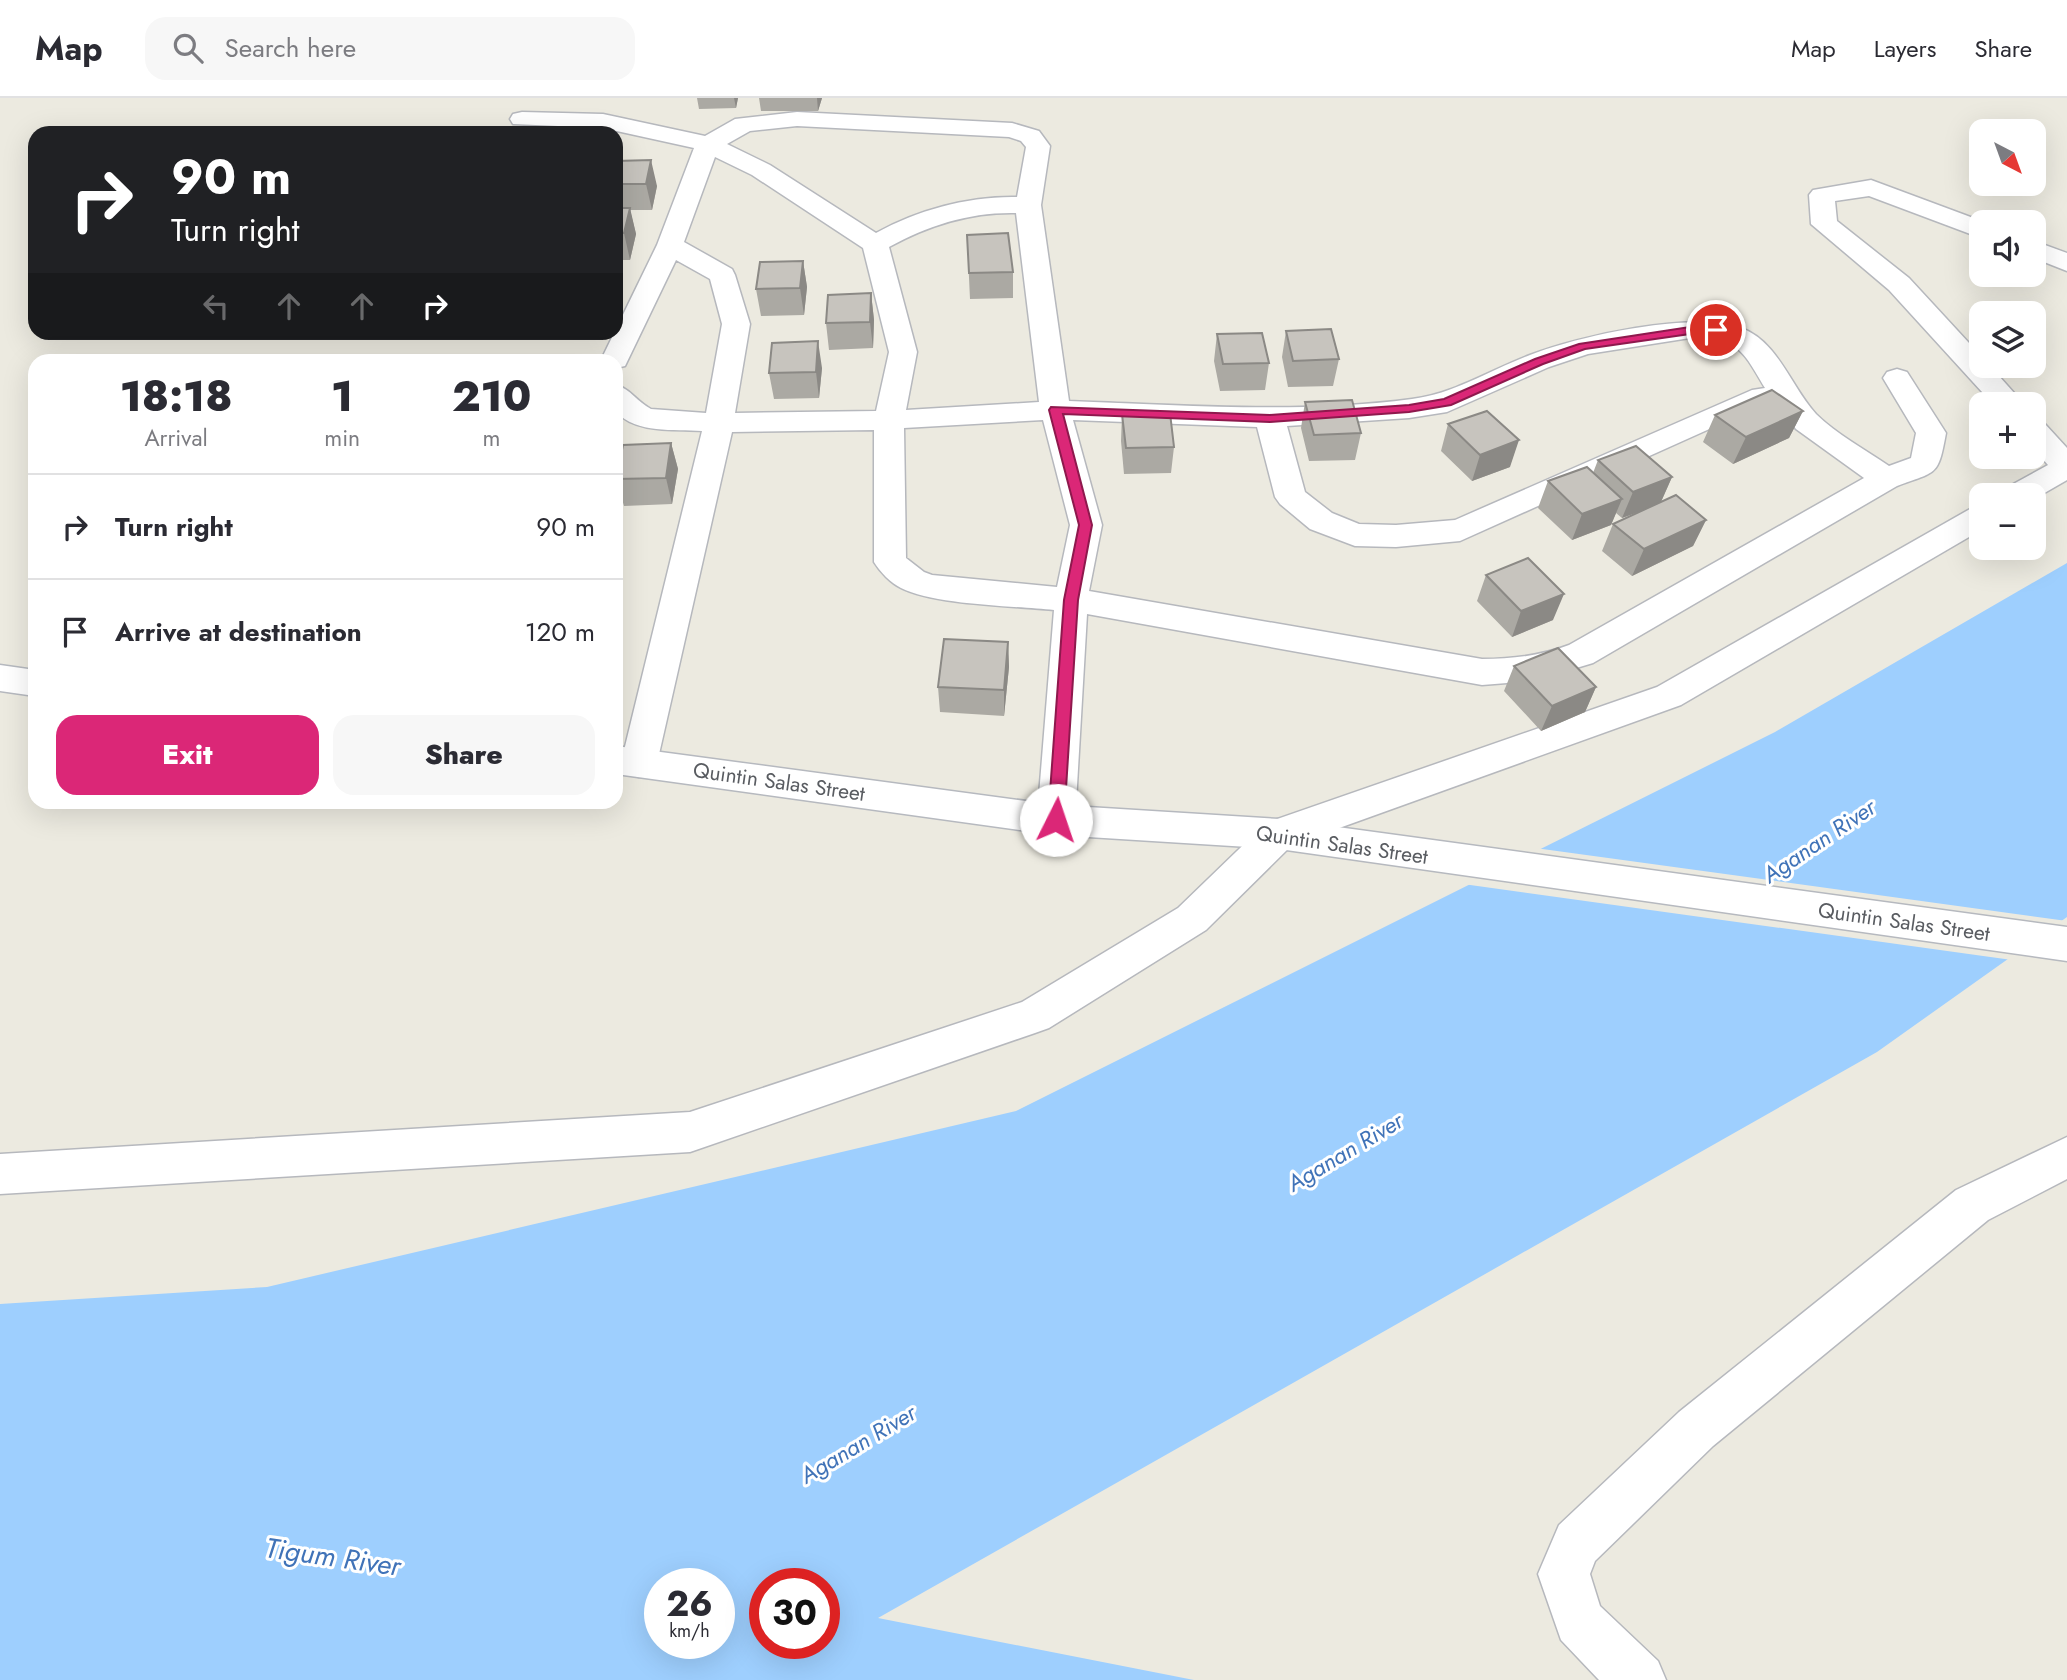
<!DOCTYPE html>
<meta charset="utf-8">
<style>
body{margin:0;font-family:Jost,sans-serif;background:#f7f7f7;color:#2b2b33;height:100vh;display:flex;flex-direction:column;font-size:26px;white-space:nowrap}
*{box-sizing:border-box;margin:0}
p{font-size:23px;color:#7c7c81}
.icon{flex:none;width:38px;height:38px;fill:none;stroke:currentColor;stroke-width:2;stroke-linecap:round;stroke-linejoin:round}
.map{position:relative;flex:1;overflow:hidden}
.drawer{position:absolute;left:28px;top:256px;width:595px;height:455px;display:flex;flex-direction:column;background:#fff;border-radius:21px;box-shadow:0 7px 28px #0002}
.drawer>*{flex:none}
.banner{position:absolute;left:28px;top:28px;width:595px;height:214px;border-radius:21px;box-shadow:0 7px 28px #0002;background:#202124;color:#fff;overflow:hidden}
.needle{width:46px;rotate:139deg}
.buttons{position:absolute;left:1969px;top:21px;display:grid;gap:14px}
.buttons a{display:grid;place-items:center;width:77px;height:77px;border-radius:14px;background:#fff;box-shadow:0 7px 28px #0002;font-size:35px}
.speed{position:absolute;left:644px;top:1470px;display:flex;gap:14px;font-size:35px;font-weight:700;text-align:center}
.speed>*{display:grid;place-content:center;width:91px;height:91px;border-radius:50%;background:#fff;box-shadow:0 7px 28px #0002;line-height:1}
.speed small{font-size:18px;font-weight:400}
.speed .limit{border:10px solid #d22;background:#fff;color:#111}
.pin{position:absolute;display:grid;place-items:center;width:60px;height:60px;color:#fff;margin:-30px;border:4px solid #fff;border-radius:50%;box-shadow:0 2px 7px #0007}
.me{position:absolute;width:77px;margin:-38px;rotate:4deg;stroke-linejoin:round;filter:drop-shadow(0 0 5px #0008)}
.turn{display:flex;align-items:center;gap:24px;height:147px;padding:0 28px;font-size:32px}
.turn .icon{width:91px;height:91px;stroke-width:2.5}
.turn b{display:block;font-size:49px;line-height:60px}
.lanes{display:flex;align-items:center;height:66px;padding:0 28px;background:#0003;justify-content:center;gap:35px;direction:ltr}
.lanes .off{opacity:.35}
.eta{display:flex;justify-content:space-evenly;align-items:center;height:119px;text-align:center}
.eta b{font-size:42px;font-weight:800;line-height:49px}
.button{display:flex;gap:14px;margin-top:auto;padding:14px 28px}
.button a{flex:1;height:80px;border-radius:21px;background:#db2777;color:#fff;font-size:28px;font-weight:800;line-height:80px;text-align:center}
.button a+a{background:#f7f7f7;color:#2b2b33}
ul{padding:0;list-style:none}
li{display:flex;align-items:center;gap:21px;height:105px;padding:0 28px;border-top:2px solid #e1e1e2}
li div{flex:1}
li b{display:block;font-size:26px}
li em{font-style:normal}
header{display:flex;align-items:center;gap:42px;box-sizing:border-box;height:98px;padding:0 35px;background:#fff;border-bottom:2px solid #e1e1e2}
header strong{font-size:33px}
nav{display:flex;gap:38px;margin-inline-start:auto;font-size:24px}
.search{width:490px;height:63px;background:#f7f7f7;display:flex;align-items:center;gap:18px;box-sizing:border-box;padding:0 24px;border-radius:21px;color:#7c7c81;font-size:26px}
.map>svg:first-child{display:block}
.water{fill:#9ecffe;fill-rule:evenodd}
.pier{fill:#eceae0}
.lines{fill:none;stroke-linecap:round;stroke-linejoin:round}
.minor-casing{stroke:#b6b8bd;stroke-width:3}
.secondary-casing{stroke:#b6b9bf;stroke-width:3}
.minor{fill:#fff;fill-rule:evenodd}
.secondary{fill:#fff;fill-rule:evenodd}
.wall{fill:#aba9a3}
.shaded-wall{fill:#8b8985}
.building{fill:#c7c4be;stroke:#8b8985;stroke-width:2}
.route{fill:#db2777;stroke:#8e194d;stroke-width:2}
.labels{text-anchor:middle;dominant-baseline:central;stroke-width:6;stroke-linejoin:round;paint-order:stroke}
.street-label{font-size:21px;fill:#595c61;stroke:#fff}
.water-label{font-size:23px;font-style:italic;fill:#4073b8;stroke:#fff}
.near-water-label{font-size:28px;font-style:italic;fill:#4073b8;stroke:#fff}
</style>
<header>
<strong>Map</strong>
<div class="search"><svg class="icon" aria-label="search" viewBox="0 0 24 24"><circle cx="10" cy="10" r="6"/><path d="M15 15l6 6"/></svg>Search here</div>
<nav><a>Map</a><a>Layers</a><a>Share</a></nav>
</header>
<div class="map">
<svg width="2067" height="1582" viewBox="0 0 2067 1582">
<rect width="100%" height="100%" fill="#eceae0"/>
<path class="water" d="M2067 465V819L1877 954 878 1520 1194 1582H0V1206L267 1189 1016 1013 1775 634ZM660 1486H719V1545H660ZM765 1486H824V1545H765Z"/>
<path class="pier" d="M1535 750 2067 823 2012 862 1463 786Z"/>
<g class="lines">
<defs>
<path id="minor" d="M522 14 603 16 705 38 735 21 797 14 1012 25 1039 33 1050 48 1041 107 1069 303C1182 307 1298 316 1412 301 1454 296 1490 272 1530 257 1579 238 1692 213 1741 230 1778 243 1791 289 1816 316 1836 336 1866 352 1889 368L1911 360 1916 335 1883 280 1887 274 1897 271 1907 274 1946 335C1938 379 1937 373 1897 388L1593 565 1533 583 1482 587 1087 516 1075 722 1069 732 1056 737 1043 732 1037 722 1054 512C1015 508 934 507 901 490 891 485 880 474 874 464V332L732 334 657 665 652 675 639 679 626 675 621 665 702 333C674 331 637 336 616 314V287C631 291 637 304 651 311L706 315 722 226 710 181 676 162 625 268 616 270V262H601L657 147 694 50 603 30 513 26 510 21 513 16ZM797 28 1009 39 1021 43 1026 49 1017 99C968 98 918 112 876 135L770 67 727 46 750 33ZM715 59 752 77 863 150 889 254 876 313 735 315 750 226 735 177 732 171 684 144ZM1016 115 1039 304 906 312 917 254 889 149C929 127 970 114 1016 115ZM1690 240C1738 240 1742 251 1765 290L1752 292 1455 422 1396 427 1359 426 1332 415 1305 394 1287 328 1409 320 1447 314 1549 269 1588 256ZM1774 302 1796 331 1864 380 1569 547C1540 558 1512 561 1482 561L1089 493 1102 427 1073 322 1257 329 1275 399 1280 406 1310 431 1355 448 1396 449 1460 443ZM1043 322 1070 427 1057 489 932 477 924 474 906 460 904 330Z
M1871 82 1984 124H1981V140L1869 98 1835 103 1837 123 1909 180 1981 258V268H1990L2024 306H1993L1889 192 1811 126 1809 97 1813 92Z
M2034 143 2067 155V173L2034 160Z
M2034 323 2045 326 2067 350V382L2034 401V397H2002L2006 390 2048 367 2034 351Z
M1981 407V432L1681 607 1292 747 1206 832 1049 930 1035 935 690 1054 0 1096V1056L690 1014 1022 904 1178 810 1266 725 1657 589 1970 411Z
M2067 1039V1081L1988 1122 1713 1348 1595 1463 1590 1476 1600 1508 1658 1563 1666 1582H1599L1561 1542 1538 1476 1559 1427 1679 1314 1956 1092Z"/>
<path id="secondary" d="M0 567 35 572V598L0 593Z
M616 648 1056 707 1279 721 2067 829V863L1279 751 1056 737 616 676Z"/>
</defs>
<use href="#minor" class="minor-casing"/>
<use href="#secondary" class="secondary-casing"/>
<use href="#minor" class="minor"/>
<use href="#secondary" class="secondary"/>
</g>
<path class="wall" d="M697 0H738L736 10 699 11Z
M759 0H822L818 13H761Z
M616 63 657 88 652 112H630L636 136 630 162H616Z
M967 137 1013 174V200L970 201Z
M803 163 807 189 804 217 761 218 756 191Z
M871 195 874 222 873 250 829 252 826 225Z
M1286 233 1339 261 1333 288 1288 289 1282 259Z
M1217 236 1269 265 1265 292 1220 293 1214 263Z
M822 270 819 300 774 301 769 275Z
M1305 304 1361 335 1355 362 1309 363 1301 330Z
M1803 313 1789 340 1733 366 1703 344 1715 317Z
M1122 316 1174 349 1171 375 1124 376 1121 343Z
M1448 326 1510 369 1472 383 1441 353Z
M671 345 678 371 672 406 624 408 616 381Z
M1598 362 1672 379 1661 404 1706 422 1693 448 1632 478 1602 453 1613 426 1647 411 1622 420 1616 415 1611 427 1572 442 1538 410 1548 383 1593 375Z
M1486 477 1553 522 1512 539 1477 503Z
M1008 544 1009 569 1004 618 940 614 938 589Z
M1514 568 1596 589 1585 614 1541 633 1504 593Z"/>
<path class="shaded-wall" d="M734 0H738L736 10Z
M817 0H822L818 13Z
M651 62 657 88 652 112 646 86Z
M630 110 636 136 630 162 624 135Z
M803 163 807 189 804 217 800 190Z
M616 165 622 188 616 215Z
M871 195 874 222 873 250 870 224Z
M818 243 822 270 819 300 816 274Z
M1803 313 1789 340 1733 366 1746 339Z
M1519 342 1510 369 1472 383 1480 357Z
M671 345 678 371 672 406 666 380Z
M1672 379 1660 406 1622 420 1633 394Z
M1622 401 1611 427 1572 442 1582 416Z
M1706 422 1693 448 1632 478 1644 451Z
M1564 496 1553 522 1512 539 1521 513Z
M1008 544 1009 569 1004 618V592Z
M1596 589 1585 614 1541 633 1552 608Z"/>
<path class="building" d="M651 62 646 86H616V63Z
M616 110H630L624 135H616Z
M1008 135 1013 174 969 175 967 137Z
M803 163 800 190 756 191 760 164Z
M871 195 870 224 826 225 828 197Z
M1331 231 1339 261 1293 263 1286 233Z
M1262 235 1269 265 1223 266 1217 236Z
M818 243 816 274 769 275 772 245Z
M1772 292 1803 313 1746 339 1715 317Z
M1352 302 1361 335 1314 337 1305 304Z
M1487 313 1519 342 1480 357 1448 326Z
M1170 315 1174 349 1126 350 1122 316Z
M671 345 666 380 616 381 623 347Z
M1636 348 1672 379 1633 394 1598 362Z
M1587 369 1622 401 1582 416 1548 383Z
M1676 397 1706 422 1644 451 1613 426Z
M1528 460 1564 496 1521 513 1486 477Z
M944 541 1008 544 1004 592 938 589Z
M1558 550 1596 589 1552 608 1514 568Z"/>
<path class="route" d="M1690 229H1716L1722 232 1716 236H1690L1585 251 1543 266 1451 307 1409 314 1270 324 1063 316 1092 427 1078 502 1064 722 1056 728 1051 726 1048 722 1064 502 1079 427 1049 312 1051 309 1270 317 1409 307 1444 301 1535 261 1579 246Z"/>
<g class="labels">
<g class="street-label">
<text transform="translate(779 684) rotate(8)">Quintin Salas Street</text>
<text transform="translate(1342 747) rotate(8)">Quintin Salas Street</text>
<text transform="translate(1904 824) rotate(8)">Quintin Salas Street</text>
</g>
<g class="water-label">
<text transform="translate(1819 743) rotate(-34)">Aganan River</text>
<text transform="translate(1345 1054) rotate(-31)">Aganan River</text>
<text transform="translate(858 1346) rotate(-31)">Aganan River</text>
</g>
<g class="near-water-label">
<text transform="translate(333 1459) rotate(8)">Tigum River</text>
</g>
</g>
</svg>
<div class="buttons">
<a><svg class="needle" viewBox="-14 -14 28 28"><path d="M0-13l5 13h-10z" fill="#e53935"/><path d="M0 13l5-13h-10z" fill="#7c7c81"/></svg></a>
<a><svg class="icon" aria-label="sound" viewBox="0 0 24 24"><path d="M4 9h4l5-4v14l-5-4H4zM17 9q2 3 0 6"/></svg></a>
<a><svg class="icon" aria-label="layers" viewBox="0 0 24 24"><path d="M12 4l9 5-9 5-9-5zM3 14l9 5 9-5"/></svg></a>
<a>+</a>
<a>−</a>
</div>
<div class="speed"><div>26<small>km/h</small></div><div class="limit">30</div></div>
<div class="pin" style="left:1716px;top:232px;background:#d93025"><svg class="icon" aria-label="arrive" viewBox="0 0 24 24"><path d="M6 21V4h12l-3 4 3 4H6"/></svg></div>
<svg class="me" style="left:1056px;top:722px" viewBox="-20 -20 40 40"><circle r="19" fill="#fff"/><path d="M0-13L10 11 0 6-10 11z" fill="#db2777"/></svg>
<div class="banner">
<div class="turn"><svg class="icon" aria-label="right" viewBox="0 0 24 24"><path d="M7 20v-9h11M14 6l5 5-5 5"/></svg><div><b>90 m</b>Turn right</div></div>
<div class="lanes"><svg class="icon off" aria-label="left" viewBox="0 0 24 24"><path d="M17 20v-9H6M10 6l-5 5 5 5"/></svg><svg class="icon off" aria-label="ahead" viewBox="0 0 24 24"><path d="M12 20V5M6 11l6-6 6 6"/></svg><svg class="icon off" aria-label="ahead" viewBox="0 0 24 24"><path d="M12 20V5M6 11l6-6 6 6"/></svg><svg class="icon" aria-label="right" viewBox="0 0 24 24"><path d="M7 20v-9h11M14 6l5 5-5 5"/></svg></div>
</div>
<section class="drawer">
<div class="eta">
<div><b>18:18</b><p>Arrival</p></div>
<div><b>1</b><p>min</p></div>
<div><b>210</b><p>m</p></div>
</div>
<ul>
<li><svg class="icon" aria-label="right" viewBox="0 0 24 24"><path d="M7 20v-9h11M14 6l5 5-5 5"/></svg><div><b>Turn right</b></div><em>90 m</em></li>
<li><svg class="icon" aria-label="arrive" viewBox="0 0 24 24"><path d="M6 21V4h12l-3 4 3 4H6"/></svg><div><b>Arrive at destination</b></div><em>120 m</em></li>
</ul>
<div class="button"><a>Exit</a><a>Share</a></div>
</section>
</div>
